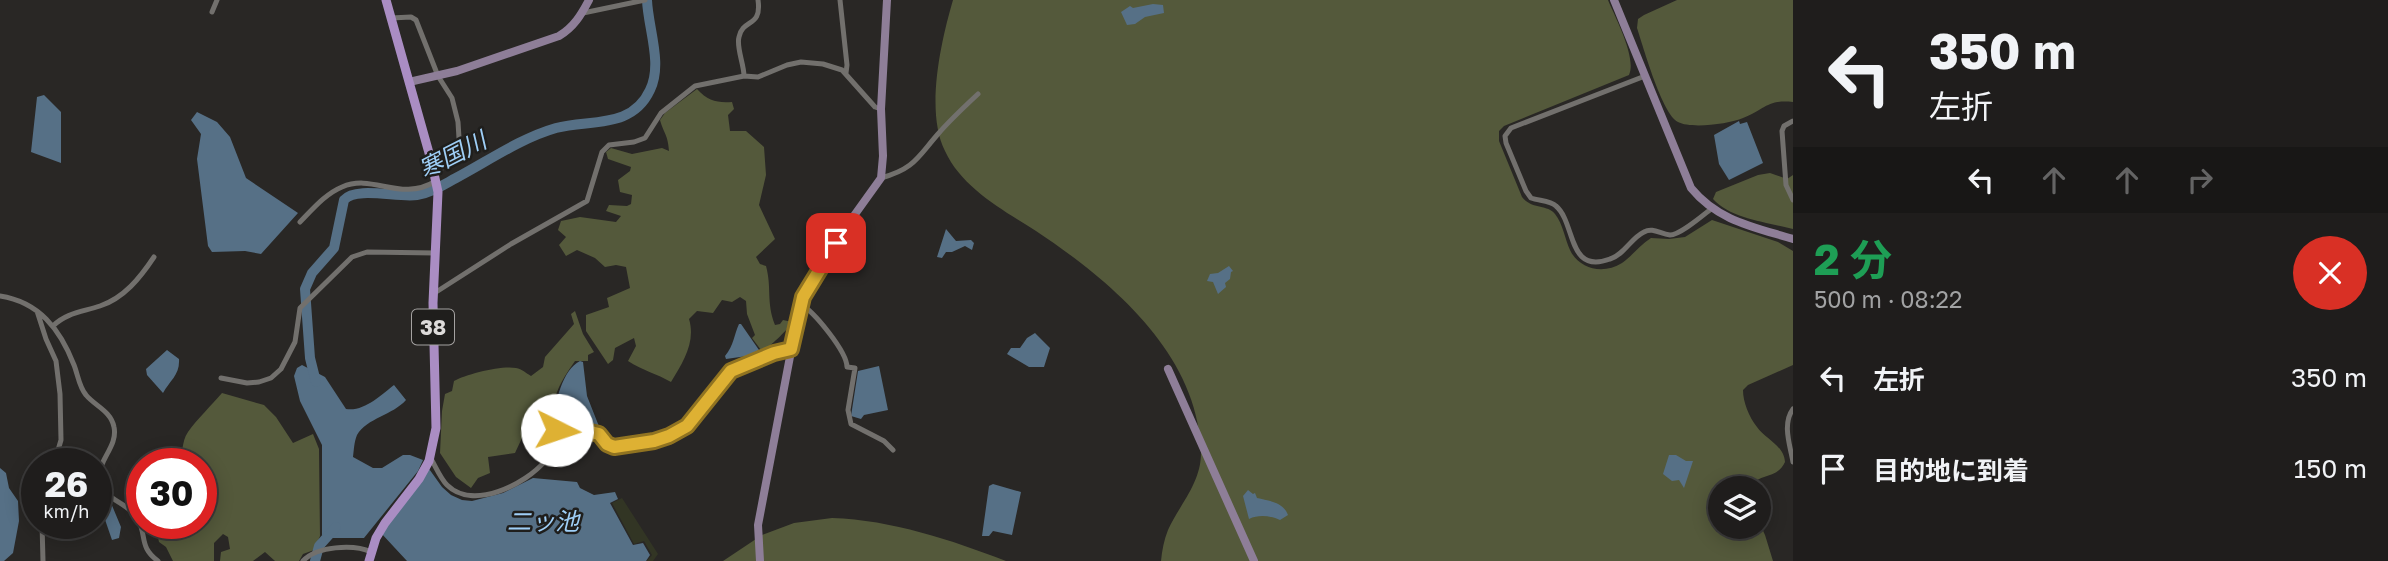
<!DOCTYPE html>
<html lang="ja">
<meta charset="utf-8">
<style>
body{margin:0;font-family:"Golos Text","Noto Sans JP",sans-serif;background:#272625;color:#f1f3f6;height:100vh;display:flex;flex-direction:column;font-size:26px;white-space:nowrap}
*{box-sizing:border-box;margin:0}
p{font-size:23px;color:#a1a2a3}
.icon{flex:none;width:38px;height:38px;fill:none;stroke:currentColor;stroke-width:2;stroke-linecap:round;stroke-linejoin:round}
.map{position:relative;flex:1;overflow:hidden}
.details{display:flex;flex-direction:column;background:#1f1d1c;width:595px}
.details>*{flex:none}
.hud{background:#1f1d1c;color:#f1f3f6;overflow:hidden}
.buttons{position:absolute;left:1708px;top:476px;display:grid;gap:14px}
.buttons a{display:grid;place-items:center;width:63px;height:63px;border-radius:50%;background:#1f1d1c;box-shadow:0 4px 18px #0003,0 0 0 2px #3c3b3b;font-size:35px}
.speed{position:absolute;left:21px;top:448px;display:flex;gap:14px;font-size:35px;font-weight:700;text-align:center}
.speed>*{display:grid;place-content:center;width:91px;height:91px;border-radius:50%;background:#1f1d1c;box-shadow:0 4px 18px #0003,0 0 0 2px #3c3b3b;line-height:1}
.speed small{font-size:18px;font-weight:400}
.speed .limit{border:10px solid #d22;background:#fff;color:#111}
.pin{position:absolute;display:grid;place-items:center;width:60px;height:60px;color:#fff;margin:-30px;border-radius:14px;box-shadow:0 4px 10px #0006}
.me{position:absolute;width:77px;margin:-38px;rotate:94deg;stroke-linejoin:round;filter:drop-shadow(0 0 5px #0008)}
.turn{display:flex;align-items:center;gap:24px;height:147px;padding:0 21px;font-size:32px}
.turn .icon{width:91px;height:91px;stroke-width:2.5}
.turn b{display:block;font-size:49px;line-height:60px}
.lanes{display:flex;align-items:center;height:66px;padding:0 21px;background:#0003;justify-content:center;gap:35px;direction:ltr}
.lanes .off{opacity:.35}
.round{display:grid;place-items:center;flex:none;width:74px;height:74px;border-radius:37px;background:#272625}
.summary{display:flex;align-items:center;justify-content:space-between;height:119px;padding:0 21px}
h1{font-size:42px;font-weight:700;line-height:52px;color:#1e9e55}
ul{padding:0;list-style:none}
li{display:flex;align-items:center;gap:21px;height:91px;padding:0 21px}
li div{flex:1}
li b{display:block;font-size:26px}
li em{font-style:normal}
main{display:flex;flex:1;min-height:0}
.map>svg:first-child{display:block}
.green{fill:#323524}
.forest{fill:#54593b}
.water{fill:#567086}
.lines{fill:none;stroke-linecap:round;stroke-linejoin:round}
.river{stroke:#567086;stroke-width:10}
.street{stroke:#72706d;stroke-width:5}
.secondary{stroke:#8e7e98;stroke-width:8}
.primary{stroke:#aa8dc3;stroke-width:9}
.route-casing{stroke:#907321;stroke-width:18}
.route{stroke:#deb133;stroke-width:12}
.labels{text-anchor:middle;dominant-baseline:central;stroke-width:5;stroke-linejoin:round;paint-order:stroke}
.shield{fill:#1f1e1c;stroke:#a4a2a1;stroke-width:2}
.shield-label{font-size:21px;font-weight:bold;fill:#dddbda}
.water-label{font-size:24px;font-style:italic;fill:#9fcff7;stroke:#1f1e1c}
</style>
<main>
<div class="map">
<svg width="1793" height="561" viewBox="0 0 1793 561">
<rect width="100%" height="100%" fill="#292725"/>
<path class="green" d="M622 498 658 554 653 561H647L652 555 644 541 634 544 612 503Z"/>
<path class="forest" d="M953 0H1608C1615 17 1637 58 1629 75L1504 126 1499 131V141L1522 197C1532 210 1547 204 1555 214 1563 224 1565 239 1570 250 1579 269 1603 275 1622 263 1632 256 1640 245 1651 238L1669 239 1685 237 1712 220 1778 242 1793 251V365L1748 385 1743 390C1743 402 1749 417 1757 427 1765 439 1784 445 1785 462 1777 480 1757 473 1749 488H1720V527H1759V522L1765 535 1773 561H1161C1162 550 1164 540 1168 530 1180 504 1201 483 1201 453 1199 354 1111 281 1036 231 1003 210 962 188 945 151 925 112 941 41 953 0Z
M1677 0H1793V102C1767 99 1764 110 1743 118 1729 124 1691 129 1678 122 1662 114 1643 46 1637 28L1638 19 1644 15Z
M697 89C708 101 717 103 732 102L734 109 728 115 730 131H746L764 147 766 175 759 205 775 239 756 257 760 264 766 266C772 288 766 302 775 325L780 324 783 320 792 322C789 329 772 344 765 350H761L752 338 755 335 747 314 746 301 740 297 732 302 722 300 713 313 697 311 689 319C696 342 683 362 671 382 657 374 642 370 628 361L636 346 634 338 615 348 613 360 608 364 586 331V315L609 307 607 298 630 288 626 267 616 265 605 267 595 258 577 250 566 256 559 245 566 237 558 230 561 221 580 217 616 222 621 216 606 211 609 205 627 206 631 204 632 195 620 192 618 180 630 171 631 167 608 159 606 152 611 148 632 154 662 148 669 151C668 135 664 134 660 120L665 113Z
M1770 173 1787 179 1793 175V229C1767 222 1731 219 1713 199L1716 192 1758 175Z
M575 311 583 334 594 352 588 355V361H575C559 384 554 394 550 422L534 428 529 423 515 453 488 457 490 473 478 478 471 488 456 477 440 453 442 411 445 394 452 391 454 381C466 374 502 365 516 368 522 369 526 373 531 376L543 367 545 357 574 324 571 314Z
M222 393 264 405 276 417 293 443 313 434 319 449 320 536 314 550 303 554 299 561H275L265 552 253 561H220L221 552 230 549 228 537 223 534 214 543V561H173L166 547 159 542 155 523H201V464H177C184 454 181 442 188 432 198 418 211 406 222 393Z
M832 518C892 520 951 540 1006 561H723L762 535 794 523Z"/>
<path class="water" d="M1153 4 1163 5 1164 13 1145 17 1135 24 1127 25 1121 12 1130 6 1133 8Z
M44 95 61 112V163L31 152 37 97Z
M197 112 217 122 230 137 246 178 298 213 261 254 245 251 212 252 208 246 197 159 201 134 191 120Z
M1739 121 1740 124 1747 122 1763 163 1729 180 1719 164 1714 135Z
M946 229 956 241 971 240 974 243 972 250 965 246 952 252H946L942 258 937 257Z
M1229 266 1233 271 1231 272 1230 279 1225 283 1226 287 1218 294 1213 282 1207 281 1210 274 1218 273Z
M739 324H741L759 350 747 356 726 359 725 356C734 345 734 335 739 324Z
M1035 333 1050 348 1044 367H1029L1007 354 1011 348H1020L1027 338Z
M167 350 179 359C180 375 170 380 163 393L147 375 146 369Z
M580 361 583 362 587 396 600 429 552 421C556 402 562 370 580 361Z
M302 365 325 377 346 409C364 412 381 395 394 385L406 400C393 415 367 418 357 435 354 442 354 450 353 457L373 468H382L403 455H410L423 460 418 471 364 538H333L322 535V445L300 401 294 376 297 368Z
M879 366 888 410 864 415 861 419 851 416 858 371Z
M1669 455H1676L1686 461H1693L1684 488 1679 480 1672 481 1663 474Z
M427 466 442 487 451 495 462 500 472 501 503 493 533 478 577 482 580 488 594 495 615 492 618 499 610 503 633 545 643 543 650 555 646 561H407L381 533Z
M0 468 6 473 9 488 18 501 19 521 13 553 4 561H0Z
M993 484 1021 492 1012 535 993 531 989 536H982L989 486Z
M1248 490 1253 494 1255 493 1257 498C1270 501 1283 502 1288 515L1280 520C1271 516 1259 514 1249 519L1243 496Z
M102 502 111 503 121 527 119 538 112 540 101 508Z"/>
<g class="lines">
<path class="river" d="M316 382 310 358 305 289 312 273 334 248 344 200C356 186 398 198 417 195 431 193 443 185 456 178 488 161 521 138 556 128 591 119 632 129 650 90 663 64 648 28 647 0
M315 561 319 546 336 527"/>
<path class="street" d="M840 0 847 65 846 73
M212 12 217 0
M583 13 645 0
M391 18 411 17 416 20 438 76 452 98 458 122 459 138 457 147 450 160 435 175
M744 76C744 64 736 47 739 37 743 18 762 28 758 0
M1645 76 1511 128 1505 136 1506 143 1526 191 1531 198C1539 201 1550 200 1556 206 1576 223 1567 275 1610 259 1624 255 1631 238 1644 232 1653 227 1660 234 1670 235 1680 235 1702 216 1711 209
M1793 121 1784 126 1782 131 1786 185 1793 200
M881 178C914 169 917 158 938 134 950 120 964 107 978 94
M300 222C312 210 325 194 342 187 374 173 400 203 436 181
M433 294 511 244 587 201 602 152 609 145 634 142 645 138 661 113 695 86 744 76 758 77 787 65 801 62 823 64 842 70 875 107 881 109
M0 296C39 302 60 329 74 365 78 375 79 387 86 395 95 406 111 411 114 427 118 446 99 459 99 477 99 499 129 502 138 519 147 537 139 547 158 561
M800 304C814 311 847 352 847 367L855 368 848 410 851 424 884 441 893 450
M37 311 46 339 56 361 60 394 61 440 54 464
M53 326C66 313 82 312 100 306 124 298 140 278 154 257
M221 378 247 383 259 382 271 378 281 369 295 342 300 308 352 257 367 252 435 253
M1793 409C1782 424 1790 445 1793 462
M430 457C435 465 440 478 447 485 473 511 526 484 545 461 551 453 554 440 557 430 569 427 588 428 599 435 604 438 605 443 611 445 623 451 656 441 668 436 699 424 707 390 731 371 746 359 772 353 791 349
M42 523 43 561
M303 561C316 546 354 544 371 552"/>
<path class="secondary" d="M1614 0 1691 188C1718 221 1754 227 1793 239
M409 82 457 71 559 36C574 27 581 15 589 0
M1168 369 1254 561
M760 561 758 525 800 304 848 224 881 178 883 156 881 109 887 0"/>
<path class="primary" d="M369 561 376 538 385 523 419 479 429 461 436 428 433 303 438 192 431 160 386 0"/>
</g>
<g class="lines">
<defs>
<path id="route" d="M557 430 569 427 599 434 607 444 614 447 654 441 669 436 687 426 731 371 774 353 791 349 803 297 836 243"/>
</defs>
<use href="#route" class="route-casing"/>
<use href="#route" class="route"/>
</g>
<g class="labels">
<rect class="shield" x="412" y="309.5" width="42" height="35" rx="5"/>
<g class="shield-label">
<text x="433" y="327">38</text>
</g>
<g class="water-label">
<text transform="translate(452 154) rotate(-27)">寒国川</text>
<text x="543" y="520">二ッ池</text>
</g>
</g>
</svg>
<div class="buttons">
<a><svg class="icon" aria-label="layers" viewBox="0 0 24 24"><path d="M12 4l9 5-9 5-9-5zM3 14l9 5 9-5"/></svg></a>
</div>
<div class="speed"><div>26<small>km/h</small></div><div class="limit">30</div></div>
<div class="pin" style="left:836px;top:243px;background:#d93025"><svg class="icon" aria-label="arrive" viewBox="0 0 24 24"><path d="M6 21V4h12l-3 4 3 4H6"/></svg></div>
<svg class="me" style="left:557px;top:430px" viewBox="-20 -20 40 40"><circle r="19" fill="#fff"/><path d="M0-13L10 11 0 6-10 11z" fill="#deb133"/></svg>
</div>
<section class="details">
<div class="hud">
<div class="turn"><svg class="icon" aria-label="left" viewBox="0 0 24 24"><path d="M17 20v-9H6M10 6l-5 5 5 5"/></svg><div><b>350 m</b>左折</div></div>
<div class="lanes"><svg class="icon" aria-label="left" viewBox="0 0 24 24"><path d="M17 20v-9H6M10 6l-5 5 5 5"/></svg><svg class="icon off" aria-label="ahead" viewBox="0 0 24 24"><path d="M12 20V5M6 11l6-6 6 6"/></svg><svg class="icon off" aria-label="ahead" viewBox="0 0 24 24"><path d="M12 20V5M6 11l6-6 6 6"/></svg><svg class="icon off" aria-label="right" viewBox="0 0 24 24"><path d="M7 20v-9h11M14 6l5 5-5 5"/></svg></div>
</div>
<div class="summary"><div><h1>2 分</h1><p>500 m · 08:22</p></div><a class="round" style="background:#d93025;color:#fff"><svg class="icon" aria-label="close" viewBox="0 0 24 24"><path d="M6 6l12 12M18 6L6 18"/></svg></a></div>
<ul>
<li><svg class="icon" aria-label="left" viewBox="0 0 24 24"><path d="M17 20v-9H6M10 6l-5 5 5 5"/></svg><div><b>左折</b></div><em>350 m</em></li>
<li><svg class="icon" aria-label="arrive" viewBox="0 0 24 24"><path d="M6 21V4h12l-3 4 3 4H6"/></svg><div><b>目的地に到着</b></div><em>150 m</em></li>
</ul>
</section>
</main>
